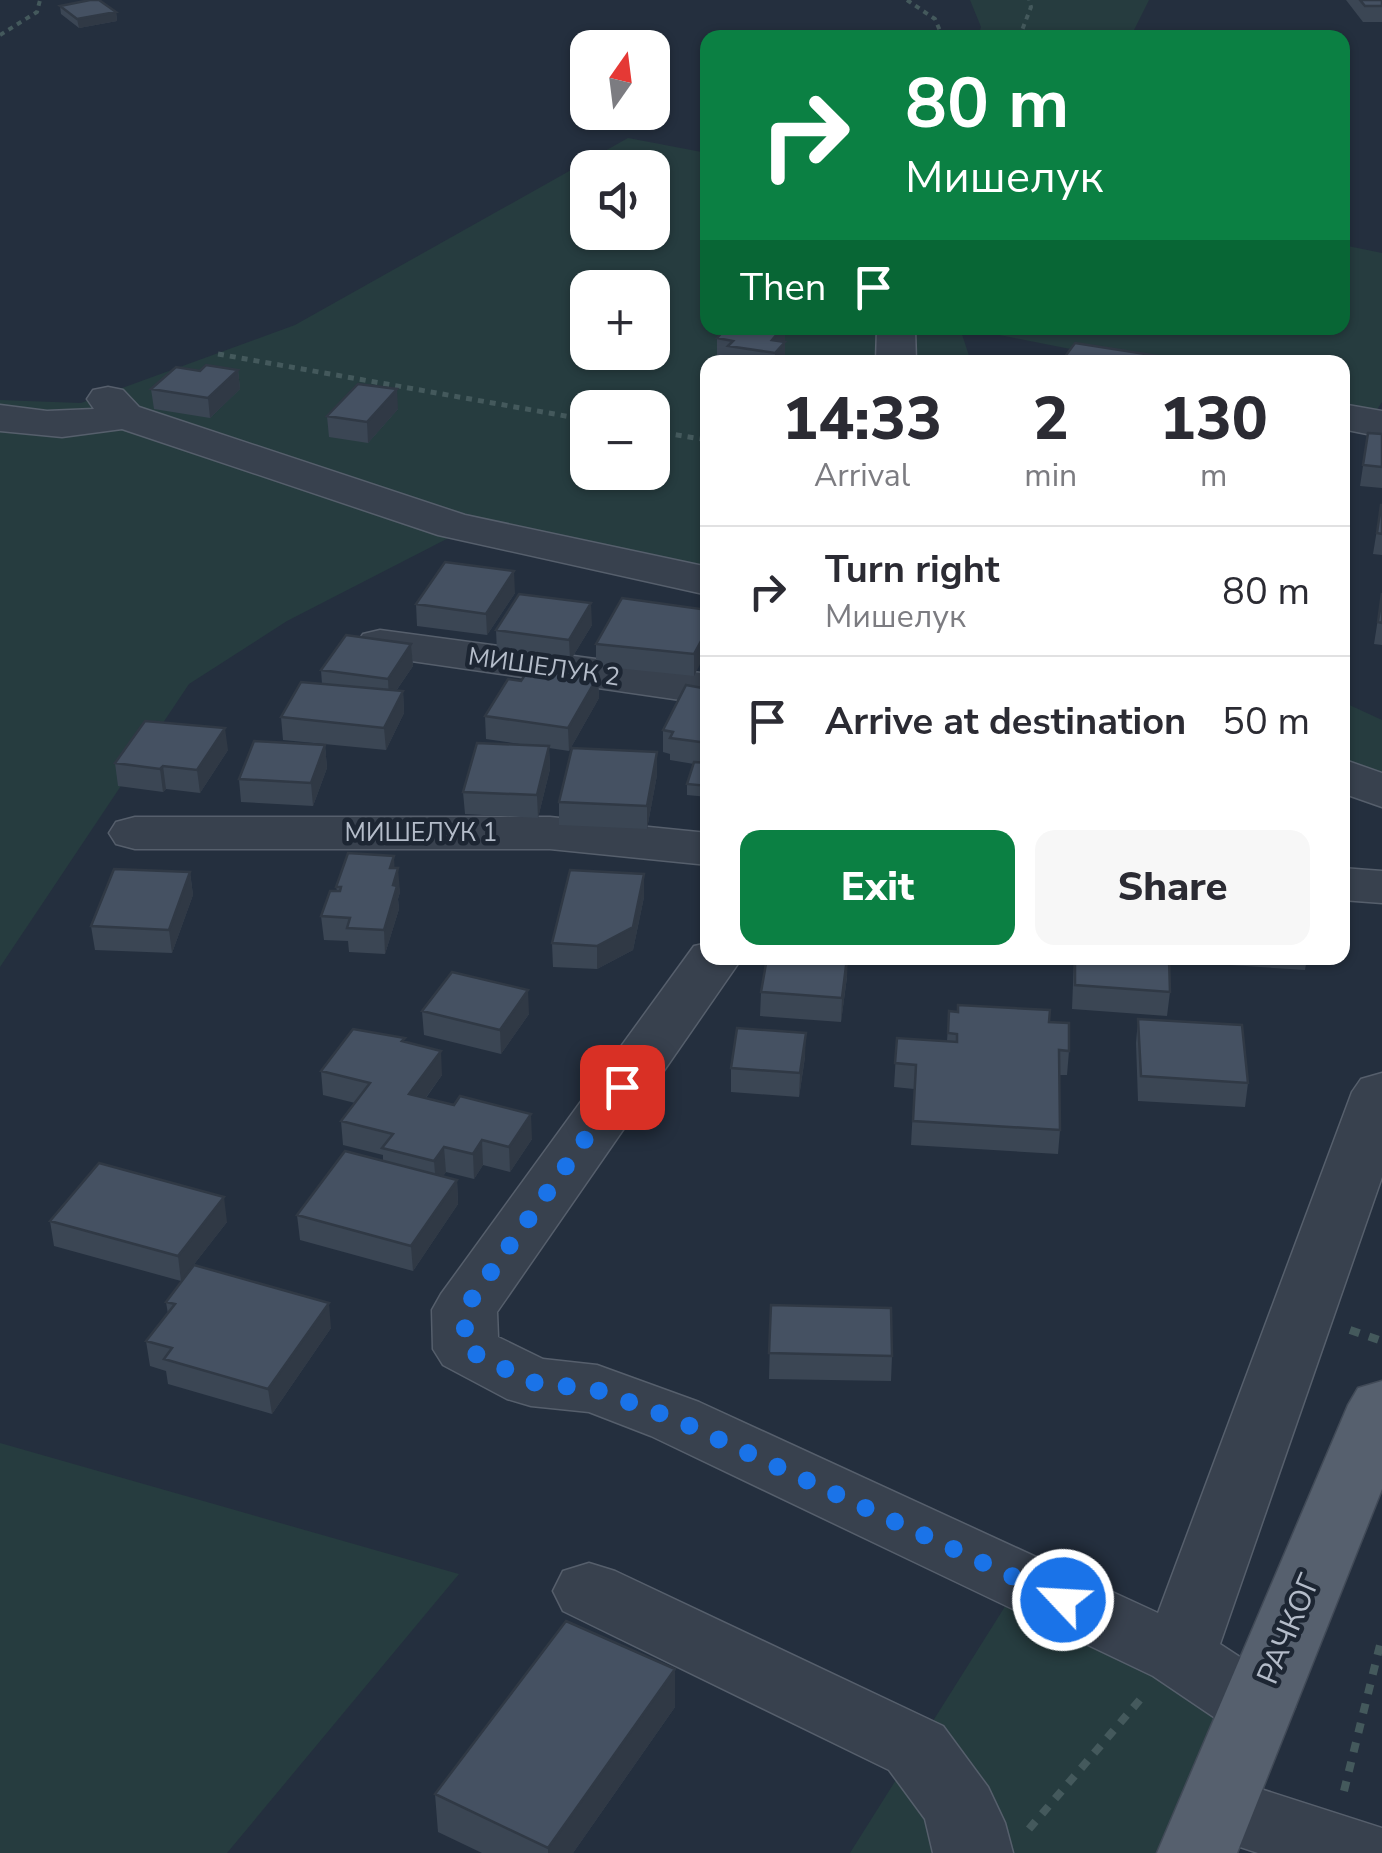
<!DOCTYPE html>
<meta charset="utf-8">
<style>
body{margin:0;font-family:"Nunito Sans",sans-serif;background:#f7f7f7;color:#2b2b33;height:100vh;display:flex;flex-direction:column;font-size:38px;white-space:nowrap}
*{box-sizing:border-box;margin:0}
p{font-size:32px;color:#7c7c81}
.icon{flex:none;width:55px;height:55px;fill:none;stroke:currentColor;stroke-width:2;stroke-linecap:round;stroke-linejoin:round}
.map{position:relative;flex:1;overflow:hidden}
.drawer{position:absolute;left:700px;top:355px;width:650px;height:610px;display:flex;flex-direction:column;background:#fff;border-radius:20px;box-shadow:0 2px 8px #0004}
.drawer>*{flex:none}
.guide{position:absolute;left:700px;top:30px;width:650px;height:305px;border-radius:20px;box-shadow:0 2px 8px #0004;background:#0b8043;color:#fff;overflow:hidden}
.needle{width:65px;rotate:14deg}
.controls{position:absolute;left:570px;top:30px;display:grid;gap:20px}
.controls a{display:grid;place-items:center;width:100px;height:100px;border-radius:20px;background:#fff;box-shadow:0 2px 8px #0004;font-size:50px}
.pin{position:absolute;display:grid;place-items:center;width:85px;height:85px;color:#fff;margin:-42px;border-radius:20px;box-shadow:0 5px 15px #0006}
.me{position:absolute;width:110px;margin:-55px;rotate:295deg;stroke-linejoin:round;filter:drop-shadow(0 0 8px #0008)}
.turn{display:flex;align-items:center;gap:35px;height:210px;padding:0 40px;font-size:45px}
.turn .icon{width:130px;height:130px;stroke-width:2.5}
.turn b{display:block;font-size:70px;line-height:85px}
.then{display:flex;align-items:center;height:95px;padding:0 40px;background:#0003;gap:20px;font-size:38px}
.eta{display:flex;justify-content:space-evenly;align-items:center;height:170px;text-align:center}
.eta b{font-size:60px;font-weight:800;line-height:70px}
.button{display:flex;gap:20px;margin-top:auto;padding:20px 40px}
.button a{flex:1;height:115px;border-radius:20px;background:#0b8043;color:#fff;font-size:40px;font-weight:800;line-height:115px;text-align:center}
.button a+a{background:#f7f7f7;color:#2b2b33}
ul{padding:0;list-style:none}
li{display:flex;align-items:center;gap:30px;height:130px;padding:0 40px;border-top:2px solid #e1e1e2}
li div{flex:1}
li b{display:block;font-size:38px}
li em{font-style:normal}
.map>svg:first-child{display:block}
.green{fill:#263c3f;fill-rule:evenodd}
.lines{fill:none;stroke-linecap:round;stroke-linejoin:round}
.minor-casing{stroke:#565f6c;stroke-width:3}
.major-casing{stroke:#414a57;stroke-width:3}
.path-far2{stroke:#44595c;stroke-width:4;stroke-dasharray:5 5;stroke-linecap:butt}
.path-far1{stroke:#44595c;stroke-width:5;stroke-dasharray:6 6;stroke-linecap:butt}
.path{stroke:#44595c;stroke-width:8;stroke-dasharray:10 10;stroke-linecap:butt}
.minor{fill:#38414e;fill-rule:evenodd}
.major{fill:#56606e;fill-rule:evenodd}
.wall{fill:#3b4654}
.shaded-wall{fill:#303945}
.building{fill:#455162;stroke:#303945;stroke-width:2.5}
.route{stroke:#1a73e8;stroke-width:18;stroke-dasharray:0 32.4}
.labels{text-anchor:middle;dominant-baseline:central;stroke-width:9;stroke-linejoin:round;paint-order:stroke}
.street-label{font-size:25px;fill:#b4bcc9;stroke:#1d2633}
.near-street-label{font-size:30px;fill:#b4bcc9;stroke:#1d2633}
</style>
<div class="map">
<svg width="1382" height="1853" viewBox="0 0 1382 1853">
<rect width="100%" height="100%" fill="#242f3e"/>
<path class="green" d="M970 0H1149L1130 38 978 37 981 27Z
M628 138 707 153 708 328H960L971 362H708L707 579 468 528 287 621 189 684 0 967V400L81 403 295 325ZM588 168H652V232H588ZM588 288H652V352H588ZM588 408H652V472H588Z
M1343 245 1382 253V402L1376 411 1343 405 1342 362H1136L964 328H1342Z
M1343 702 1382 720V786L1343 769Z
M0 1443 459 1574 227 1853H0Z
M1016 1589 1182 1676 1249 1742 1200 1853H850Z"/>
<g class="lines">
<defs>
<path id="minor" d="M877 328H915L916 362H876Z
M108 387 123 390 139 407 465 515 708 567V595L438 535 122 429 62 437 0 431V405L47 411 94 409 87 399 93 390Z
M1342 404 1382 411V437L1342 429Z
M380 630 708 674V704L363 654 356 644 363 634Z
M1342 759 1382 773V807L1342 793Z
M135 817H550L708 833V865L550 849H135L116 844 109 833 116 822Z
M1342 868 1382 871V903L1342 900Z
M708 943V958H742L497 1312 498 1337 543 1359 597 1365 699 1402 1158 1613 1352 1092 1361 1079 1382 1073V1177L1220 1644 1284 1686 1295 1707 1284 1728 1257 1737 1230 1728 1153 1676 651 1436 589 1412 531 1406 507 1399 443 1365 433 1349 432 1310 441 1294 694 946Z
M589 1563 615 1571 943 1726 988 1787 1005 1823 1013 1853H933L925 1819 889 1770 563 1611 553 1591 563 1571Z
M1217 1775 1382 1828V1853H1258L1189 1830 1178 1807 1189 1784Z"/>
<path id="major" d="M1382 1381V1489L1237 1853H1157L1348 1405 1358 1388Z"/>
</defs>
<use href="#minor" class="minor-casing"/>
<use href="#major" class="major-casing"/>
<path class="path-far2" d="M907 0 935 19 943 38
M0 35 37 12 40 0
M1019 38 1031 7 1029 0"/>
<path class="path-far1" d="M218 354 588 420
M652 431 708 440"/>
<path class="path" d="M1350 1330 1382 1341
M1344 1791 1382 1637
M1029 1829 1144 1695"/>
<use href="#minor" class="minor"/>
<use href="#major" class="major"/>
</g>
<path class="wall" d="M1346 0H1382V22H1363Z
M60 6 116 12 117 21 79 28 61 14Z
M785 328 783 362H728V360L717 358V338Z
M238 370 240 389 210 418 154 409 151 389 200 371Z
M398 409 368 443 329 437 327 416Z
M1368 433 1382 434V488L1360 486Z
M1381 505H1382V555L1373 554Z
M515 593 487 635 417 626 416 604Z
M1382 593V645L1374 644Z
M708 610 694 676 596 666V644Z
M592 625 570 661 497 651 496 630Z
M411 644 413 666 396 691H403L404 713 386 750 283 740 281 717 322 684 321 670Z
M540 674 598 676 599 698 569 751 549 748 550 769 538 818 465 814 463 792 533 746 486 739 485 716 521 681Z
M708 689V797L687 795V784L694 764 670 760V754L663 752V730Z
M325 745 327 768 313 806 241 802 239 779Z
M228 750 200 793 166 789 163 792 118 786 115 763Z
M657 775 647 829 559 825V802Z
M395 868 400 892 398 899 399 909 385 954 349 952 348 941 324 940 321 916 337 891 336 887Z
M190 872 193 895 172 953 95 950 91 926Z
M644 897 633 950 597 969 553 967 552 943Z
M991 958H1043L1041 965Z
M1074 958H1169L1170 992 1167 1016 1072 1009Z
M1215 958H1307L1305 970 1215 964Z
M847 977 841 1022 760 1016 761 992Z
M422 1011 529 1014 501 1054 424 1035Z
M949 1011 1049 1022 1069 1051 1067 1075H1060V1130L1058 1154 911 1145 914 1089 894 1087 897 1038 947 1041Z
M1138 1019 1248 1083 1245 1107 1138 1101 1136 1043Z
M405 1042 442 1075 426 1098 532 1139 510 1172 483 1165 474 1179 446 1172 443 1176 457 1180 458 1204 413 1271 300 1240 297 1215 383 1161V1155L343 1145 341 1121 355 1103 323 1095 321 1071Z
M805 1057 799 1097 731 1092V1068Z
M50 1221 227 1222 181 1281 54 1246Z
M166 1302 331 1328 272 1414 168 1384 166 1371 150 1366 146 1341 168 1314Z
M771 1305 892 1356 891 1381 769 1379Z
M675 1669V1707L573 1853H482L438 1832 435 1794Z"/>
<path class="shaded-wall" d="M116 12 117 21 79 28 77 19Z
M782 328H785V361L775 362V353L772 340Z
M238 370 240 389 210 418 208 398Z
M397 389 398 409 368 443 367 422Z
M514 571 515 593 487 635 486 614Z
M591 603 592 625 570 661 569 640Z
M708 628V649L694 676V654Z
M411 644 413 666 389 701 388 679Z
M598 676 599 698 569 751 568 728Z
M403 691 404 713 386 750 384 728Z
M225 728 228 750 200 793 197 770Z
M325 745 327 768 313 806 311 783Z
M549 746 550 769 538 818 537 795Z
M657 752V775L647 829V806Z
M163 766 166 789 163 792 160 769Z
M394 856 395 878 398 868 400 892 398 899 399 909 385 954 384 930 390 868Z
M190 872 193 895 172 953 169 930Z
M644 874V897L633 950 597 969V946Z
M848 958 847 977 841 1022 842 998Z
M528 990 529 1014 501 1054 500 1030Z
M806 1033 805 1057 799 1097 800 1073Z
M441 1051 442 1075 411 1118 409 1094Z
M531 1114 532 1139 510 1172 509 1147Z
M482 1140 483 1165 474 1179 473 1154Z
M444 1147 446 1172 436 1186 434 1161Z
M457 1180 458 1204 413 1271 411 1246Z
M224 1197 227 1222 181 1281 178 1256Z
M329 1303 331 1328 272 1414 268 1389Z
M675 1669V1707L573 1853H548V1848Z"/>
<path class="building" d="M90 0H99L116 12 77 19 60 6Z
M1360 0H1382V6H1365Z
M726 328H782L772 340 785 342 775 353 728 346 733 341 717 338Z
M1075 343 1196 362H1061Z
M206 365 238 370 208 398 151 389 176 367 200 371Z
M358 384 397 389 367 422 327 416Z
M1368 433 1382 434V467L1363 465Z
M1381 505H1382V534L1377 533Z
M445 562 514 571 486 614 416 604Z
M1382 593V623L1378 622Z
M519 594 591 603 569 640 496 630Z
M622 598 708 610V628L694 654 596 644Z
M346 635 411 644 388 679 321 670Z
M543 668 598 676 568 728 485 716 508 679 521 681 527 672 540 674Z
M301 682 403 691 384 728 281 717Z
M686 685 708 689V743L670 738 673 732 663 730Z
M145 721 225 728 197 770 163 766 160 769 115 763Z
M254 741 325 745 311 783 239 779Z
M477 743 549 746 537 795 463 792Z
M572 748 657 752 647 806 559 802Z
M694 762 708 763V786L687 784Z
M348 853 394 856 390 868H398L393 885 397 886 384 930 347 928 350 918 321 916 330 891H340L341 887H336Z
M114 869 190 872 169 930 91 926Z
M570 870 644 874 633 927 597 946 552 943Z
M767 958H847L842 998 761 992Z
M1075 958H1169L1170 992 1075 985Z
M452 972 528 990 500 1030 422 1011Z
M958 1005 1050 1010 1049 1022 1069 1023V1051L1059 1050 1060 1130 913 1121 916 1065 895 1063 897 1038 957 1042V1034L948 1033 949 1011 958 1012Z
M1138 1019 1242 1025 1248 1083 1141 1076Z
M737 1028 806 1033 800 1073 731 1068Z
M353 1029 405 1038 402 1041 441 1051 409 1094 454 1105 460 1096 531 1114 509 1147 482 1140 473 1154 444 1147 434 1161 382 1148 393 1134 341 1121 370 1083 321 1071Z
M345 1151 457 1180 411 1246 297 1215Z
M99 1163 224 1197 178 1256 50 1221Z
M194 1265 329 1303 268 1389 164 1359 172 1348 146 1341 175 1304 166 1302Z
M771 1305 891 1308 892 1356 769 1353Z
M566 1621 675 1669 548 1848 435 1794Z"/>
<g class="lines">
<path class="route" d="M622 1087 464 1310 466 1349 531 1382 597 1390 675 1419 1063 1600"/>
</g>
<g class="labels">
<g class="street-label">
<text transform="translate(544 667) rotate(8)">МИШЕЛУК 2</text>
<text x="421" y="833">МИШЕЛУК 1</text>
</g>
<g class="near-street-label">
<text transform="translate(1289 1629) rotate(-67)">РАЧКОГ</text>
</g>
</g>
</svg>
<div class="controls">
<a><svg class="needle" viewBox="-14 -14 28 28"><path d="M0-13l5 13h-10z" fill="#e53935"/><path d="M0 13l5-13h-10z" fill="#7c7c81"/></svg></a>
<a><svg class="icon" aria-label="sound" viewBox="0 0 24 24"><path d="M4 9h4l5-4v14l-5-4H4zM17 9q2 3 0 6"/></svg></a>
<a>+</a>
<a>−</a>
</div>
<div class="pin" style="left:622px;top:1087px;background:#d93025"><svg class="icon" aria-label="arrive" viewBox="0 0 24 24"><path d="M6 21V4h12l-3 4 3 4H6"/></svg></div>
<svg class="me" style="left:1063px;top:1600px" viewBox="-20 -20 40 40"><circle r="17" fill="#1a73e8" stroke="#fff" stroke-width="3"/><path d="M0-11L8 9 0 5-8 9z" fill="#fff"/></svg>
<div class="guide">
<div class="turn"><svg class="icon" aria-label="right" viewBox="0 0 24 24"><path d="M7 20v-9h11M14 6l5 5-5 5"/></svg><div><b>80 m</b>Мишелук</div></div>
<div class="then">Then<svg class="icon" aria-label="arrive" viewBox="0 0 24 24"><path d="M6 21V4h12l-3 4 3 4H6"/></svg></div>
</div>
<section class="drawer">
<div class="eta">
<div><b>14:33</b><p>Arrival</p></div>
<div><b>2</b><p>min</p></div>
<div><b>130</b><p>m</p></div>
</div>
<ul>
<li><svg class="icon" aria-label="right" viewBox="0 0 24 24"><path d="M7 20v-9h11M14 6l5 5-5 5"/></svg><div><b>Turn right</b><p>Мишелук</p></div><em>80 m</em></li>
<li><svg class="icon" aria-label="arrive" viewBox="0 0 24 24"><path d="M6 21V4h12l-3 4 3 4H6"/></svg><div><b>Arrive at destination</b></div><em>50 m</em></li>
</ul>
<div class="button"><a>Exit</a><a>Share</a></div>
</section>
</div>
